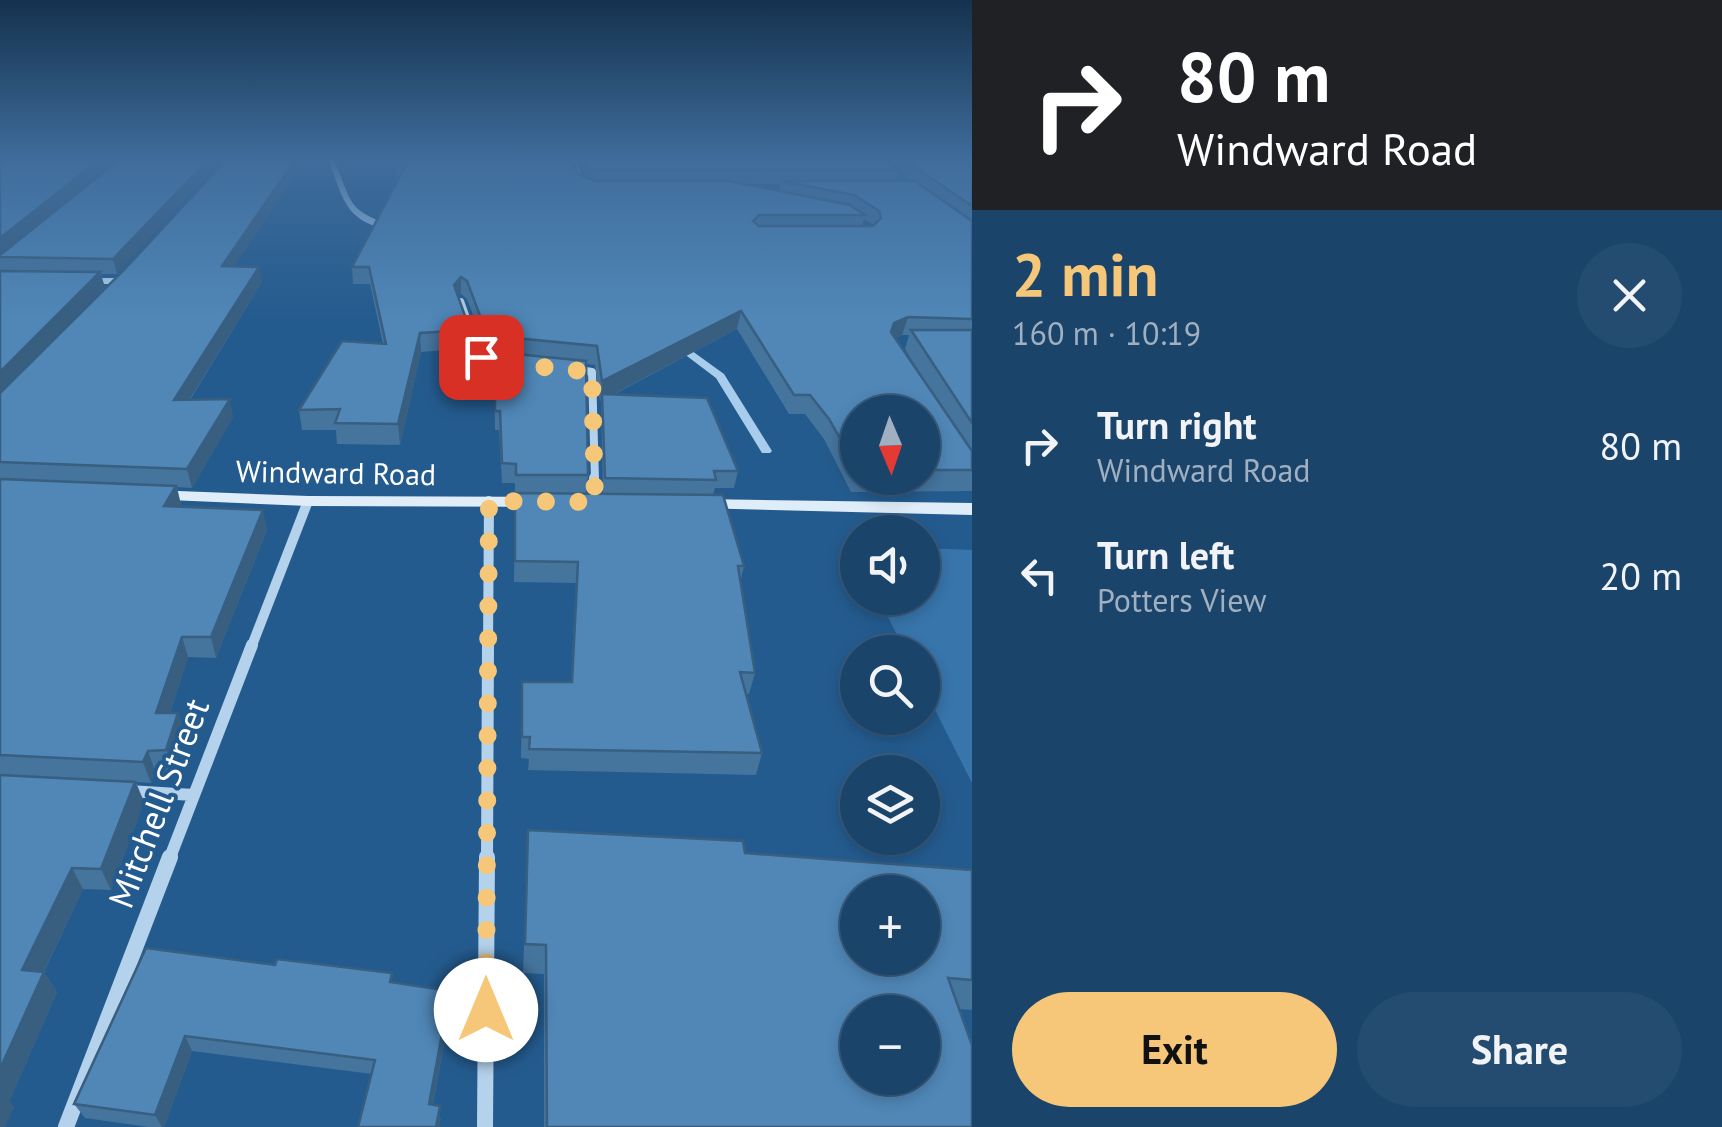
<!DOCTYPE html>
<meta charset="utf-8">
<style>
body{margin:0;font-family:"PT Sans",sans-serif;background:#244b70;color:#f1f3f6;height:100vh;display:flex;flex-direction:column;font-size:38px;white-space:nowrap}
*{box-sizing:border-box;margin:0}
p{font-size:32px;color:#a0b0c1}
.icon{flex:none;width:55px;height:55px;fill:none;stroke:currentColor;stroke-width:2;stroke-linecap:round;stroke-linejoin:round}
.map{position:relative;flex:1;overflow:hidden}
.sheet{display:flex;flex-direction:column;background:#1b446a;width:750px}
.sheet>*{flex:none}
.hud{background:#202124;color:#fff;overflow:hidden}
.needle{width:65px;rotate:178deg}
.buttons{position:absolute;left:840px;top:395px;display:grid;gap:20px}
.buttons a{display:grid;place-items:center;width:100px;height:100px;border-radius:50%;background:#1b446a;box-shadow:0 5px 15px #0003,0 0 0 2px #395c7e;font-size:50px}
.pin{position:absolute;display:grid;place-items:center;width:85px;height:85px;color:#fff;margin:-42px;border-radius:20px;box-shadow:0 5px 15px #0006}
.me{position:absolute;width:110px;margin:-55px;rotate:0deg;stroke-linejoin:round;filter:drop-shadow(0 0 8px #0008)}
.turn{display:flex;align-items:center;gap:35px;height:210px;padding:0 40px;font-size:45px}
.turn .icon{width:130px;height:130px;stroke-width:2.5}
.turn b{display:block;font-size:70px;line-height:85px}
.round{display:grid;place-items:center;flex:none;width:105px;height:105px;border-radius:52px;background:#244b70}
.overview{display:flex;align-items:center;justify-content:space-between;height:170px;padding:0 40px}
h1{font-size:60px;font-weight:700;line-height:75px;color:#f6c778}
.action{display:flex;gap:20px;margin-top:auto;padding:20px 40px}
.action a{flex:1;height:115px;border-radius:60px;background:#f6c778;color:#111;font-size:40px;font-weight:700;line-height:115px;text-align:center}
.action a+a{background:#244b70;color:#f1f3f6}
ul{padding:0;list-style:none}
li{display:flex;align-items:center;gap:30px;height:130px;padding:0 40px}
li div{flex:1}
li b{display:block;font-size:38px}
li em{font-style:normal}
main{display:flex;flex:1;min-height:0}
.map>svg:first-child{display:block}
.green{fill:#3875ab}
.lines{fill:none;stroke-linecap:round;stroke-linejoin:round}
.stream{fill:#a8cdec;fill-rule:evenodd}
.service{stroke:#b4d2eb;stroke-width:4}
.minor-far4{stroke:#b4d2eb;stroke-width:6}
.minor-far3{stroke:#b4d2eb;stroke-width:8}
.minor-far2{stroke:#b4d2eb;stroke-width:10}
.minor-far1{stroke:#b4d2eb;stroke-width:12}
.minor{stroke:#b4d2eb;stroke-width:16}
.secondary{fill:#dfedf9;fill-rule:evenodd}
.wall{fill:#45749d;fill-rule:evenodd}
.shaded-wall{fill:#385e80}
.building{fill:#5087b7;stroke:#385e80;stroke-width:2.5;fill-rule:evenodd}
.route{stroke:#f6c778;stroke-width:18;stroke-dasharray:0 32.4}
.labels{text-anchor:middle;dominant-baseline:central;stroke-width:8;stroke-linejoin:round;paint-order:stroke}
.street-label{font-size:30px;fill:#fff;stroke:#245b8e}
.near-street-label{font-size:35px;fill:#fff;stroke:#245b8e}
</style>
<main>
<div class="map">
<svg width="972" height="1127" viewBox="0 0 972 1127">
<rect width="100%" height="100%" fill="#245b8e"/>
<path class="green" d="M923 548 972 550V783L923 686 922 652H906L878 598H922Z"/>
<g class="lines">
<path class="stream" d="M328 160H334C353 203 345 209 393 226V230C344 223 344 198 328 160Z
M675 343H681L724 374 772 451 770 453H762L716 378 675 347Z"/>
<path class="service" d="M574 160 582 184"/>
<path class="minor-far4" d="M89 281H123
M461 301 478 348"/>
<path class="minor-far3" d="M477 346 481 357 506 364
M573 369 592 372 595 480"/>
<path class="minor-far2" d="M594 478 595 502
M251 648 308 501
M488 648 489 501"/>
<path class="minor-far1" d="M129 791 193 795
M169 860 252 645
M487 860 488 645"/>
<path class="minor" d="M66 1127 170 857
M485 1127 487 857"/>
<path class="secondary" d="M152 490 308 496 543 497 552 502 543 507 308 506 146 499 143 495Z
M702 499 972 503V515L696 508 693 504 696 500Z"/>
</g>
<path class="wall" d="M0 160 54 212 119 160 117 274H101L105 288 65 329 124 270 226 160H297L298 170 234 266 262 282 190 400 233 417 192 488 177 487 181 505 180 507 267 530 216 658 188 657 170 713H178L185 734 174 771H155L151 783 136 782 144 802 111 890 83 889 44 972 57 992 9 1102 14 1107 0 1127Z
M580 160H972V491L851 492 824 439 805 414H789L737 329 613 395 738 471 734 488H715L713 495 744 566 740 583 755 673 749 694H746L762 753 756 775 528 770 529 759 521 758 522 682H571L576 583 514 582 515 483H502L499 430H495L494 346 485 347 467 299 461 294 458 298 470 330V348L421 352 400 445 337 444 336 430H302L299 410 383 344 370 284H353L352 267 400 177H397L396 163 578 174 585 177ZM899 172 912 181H896ZM744 184H781L779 191ZM864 219 865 220 874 225 862 226ZM902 335H909L905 349 925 382 896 338ZM586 364 595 365 600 401 601 400 603 494 586 493 588 475ZM858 412H922V478H858Z
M528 830 745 853 972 870V1010L959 1009 972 1127H544V974L523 973Z
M146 948 450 991 451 1007 433 1104 441 1120 372 1074 192 1051 164 1127H149L85 1118 74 1104Z"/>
<path class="shaded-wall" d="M99 160H117L0 256V238Z
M208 160H222L117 274 113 259Z
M295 160H297L298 170 224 281 222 266Z
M259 267 262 282 178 418 174 400Z
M100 272 105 288 0 396V372Z
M461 277V294L454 302V285Z
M741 311 737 329 602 400V394L600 401 602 381Z
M908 317 902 335 888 342 894 323Z
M420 333 421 352 400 445 398 424Z
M230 399 233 417 192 488 187 469Z
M176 486 181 505 169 526 164 506Z
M263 510 267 530 216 658 211 637Z
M182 637 188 657 163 734 156 713Z
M178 713 185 734 174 771 166 750Z
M148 751 155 771 151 783 143 762Z
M135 782 144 802 111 890 101 869Z
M72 868 83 889 35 990 22 970Z
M44 972 57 992 9 1102 14 1107 5 1127H0V1069Z
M450 991 451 1007 430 1118 429 1104Z
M185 1036 192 1051 164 1127H162L155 1115Z
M440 1106V1127H436Z"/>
<path class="building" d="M0 160H99L0 238Z
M119 160H208L113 259 0 257V255Z
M226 160H295L222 266 259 267 174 400 230 399 187 469 0 462V393L124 270Z
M397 160H573L578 174 596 181H729L850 205 865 215H759L753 221 759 226H873L881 218 879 211 854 195 781 181H915L972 221V319L908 317 894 323 891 332 972 451V470H922V412H858V470L829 419 810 395H794L741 311 602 381 597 346 495 336V328L485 329 467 281 461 277 454 285 470 330 420 333 398 424 335 423 340 409 299 410 342 341 386 344 369 267H352L407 163H396Z
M585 160H885L899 170H598L587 168Z
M905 160H972V206Z
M0 271 100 272 0 372Z
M911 330H972V423Z
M495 352 586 361 588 475H516V464L502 463 500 411H495Z
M602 394 707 398 738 471H714L716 480 605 478Z
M0 479 176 486 164 506 263 510 211 637H182L156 713H178L166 750 148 751 143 762 0 755Z
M515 493 723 495 744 566H738L755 673 740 672 762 753 529 749 530 737H522V682H572L578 562 515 561Z
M0 775 135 782 101 869 72 868 22 970 44 972 0 1069Z
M528 830 743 841 745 853 972 870V980L948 978 972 1045V1127H547L546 945 525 944ZM858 892H922V958H858ZM858 1012H922V1078H858Z
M146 948 275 965 277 959 392 973 390 982 450 991 429 1104 440 1106 436 1127H358L375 1060 185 1036 155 1115 74 1104Z"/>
<linearGradient id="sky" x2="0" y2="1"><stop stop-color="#14324e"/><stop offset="0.5" stop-color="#3f6c9b"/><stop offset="1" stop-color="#3f6c9b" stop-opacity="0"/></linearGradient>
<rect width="972" height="318" fill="url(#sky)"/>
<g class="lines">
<path class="route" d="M481 357 493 362 592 372 595 502 489 501 486 1010"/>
</g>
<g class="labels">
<g class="street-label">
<text transform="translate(336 472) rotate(1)">Windward Road</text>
</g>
<g class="near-street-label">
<text transform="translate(158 803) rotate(-69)">Mitchell Street</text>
</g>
</g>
</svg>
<div class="buttons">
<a><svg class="needle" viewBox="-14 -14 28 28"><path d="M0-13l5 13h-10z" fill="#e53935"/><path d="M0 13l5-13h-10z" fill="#a0b0c1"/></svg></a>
<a><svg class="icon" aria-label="sound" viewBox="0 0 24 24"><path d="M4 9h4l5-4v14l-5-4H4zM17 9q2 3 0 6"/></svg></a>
<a><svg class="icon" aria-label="search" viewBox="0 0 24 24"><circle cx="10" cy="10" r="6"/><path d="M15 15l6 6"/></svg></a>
<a><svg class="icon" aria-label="layers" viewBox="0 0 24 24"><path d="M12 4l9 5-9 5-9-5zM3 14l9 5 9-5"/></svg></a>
<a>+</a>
<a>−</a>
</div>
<div class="pin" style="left:481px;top:357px;background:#d93025"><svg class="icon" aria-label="arrive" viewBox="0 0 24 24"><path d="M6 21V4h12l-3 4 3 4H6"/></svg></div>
<svg class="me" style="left:486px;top:1010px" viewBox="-20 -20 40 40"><circle r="19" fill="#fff"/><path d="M0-13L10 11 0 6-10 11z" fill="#f6c778"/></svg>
</div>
<section class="sheet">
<div class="hud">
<div class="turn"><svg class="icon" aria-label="right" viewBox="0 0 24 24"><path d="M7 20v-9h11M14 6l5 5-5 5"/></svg><div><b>80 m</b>Windward Road</div></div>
</div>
<div class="overview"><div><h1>2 min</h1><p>160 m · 10:19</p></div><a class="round"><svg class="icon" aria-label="close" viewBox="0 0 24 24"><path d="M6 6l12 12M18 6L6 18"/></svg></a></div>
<ul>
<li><svg class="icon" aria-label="right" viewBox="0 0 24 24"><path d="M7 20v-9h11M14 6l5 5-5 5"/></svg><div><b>Turn right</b><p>Windward Road</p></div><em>80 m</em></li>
<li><svg class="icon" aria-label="left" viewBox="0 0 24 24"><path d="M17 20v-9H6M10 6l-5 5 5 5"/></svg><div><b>Turn left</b><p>Potters View</p></div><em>20 m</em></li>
</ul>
<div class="action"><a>Exit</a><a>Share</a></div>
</section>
</main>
